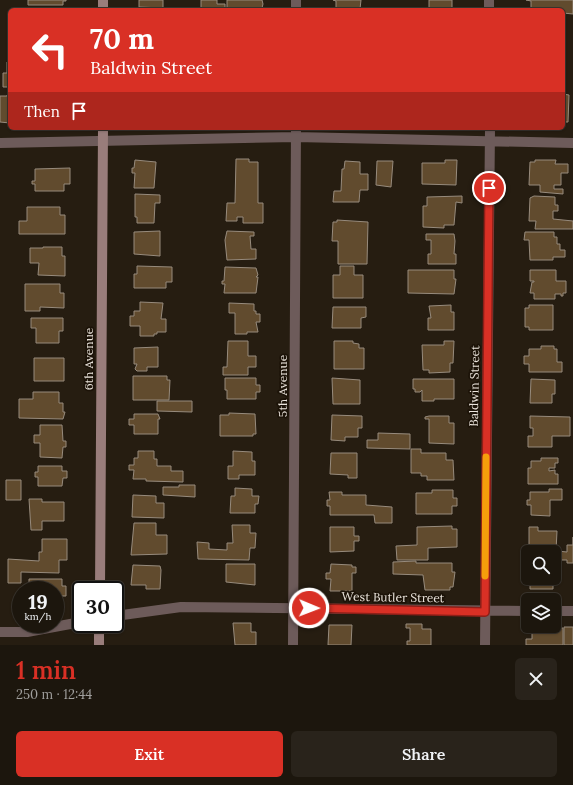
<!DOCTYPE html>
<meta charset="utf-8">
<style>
body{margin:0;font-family:Lora,serif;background:#29231b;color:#f1f3f6;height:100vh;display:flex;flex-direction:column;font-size:15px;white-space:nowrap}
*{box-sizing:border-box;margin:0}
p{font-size:13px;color:#a09f9d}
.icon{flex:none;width:22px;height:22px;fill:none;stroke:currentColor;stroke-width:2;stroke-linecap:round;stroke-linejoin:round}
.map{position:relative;height:645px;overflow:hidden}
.sheet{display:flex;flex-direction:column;background:#1c160d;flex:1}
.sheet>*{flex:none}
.hud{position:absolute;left:8px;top:8px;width:557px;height:122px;border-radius:6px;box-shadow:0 1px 3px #0004,0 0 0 1px #3a352e;background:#d93025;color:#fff;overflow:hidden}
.fabs{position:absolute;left:521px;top:545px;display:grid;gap:8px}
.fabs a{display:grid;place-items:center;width:40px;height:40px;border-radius:6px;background:#1c160d;box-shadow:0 1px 3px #0004,0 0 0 1px #3a352e;font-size:20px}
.speed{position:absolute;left:12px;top:581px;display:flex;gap:8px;font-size:20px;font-weight:700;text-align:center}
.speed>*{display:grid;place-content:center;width:52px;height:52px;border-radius:50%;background:#1c160d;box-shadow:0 1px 3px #0004,0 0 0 1px #3a352e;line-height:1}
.speed small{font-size:10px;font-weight:400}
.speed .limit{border:2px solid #111;border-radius:6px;background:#fff;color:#111}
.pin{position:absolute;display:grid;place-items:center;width:34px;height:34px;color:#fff;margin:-17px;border:2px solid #fff;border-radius:50%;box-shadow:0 1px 4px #0007}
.me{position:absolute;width:44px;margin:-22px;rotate:91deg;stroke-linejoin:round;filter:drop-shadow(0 0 3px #0008)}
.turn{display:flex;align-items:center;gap:14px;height:84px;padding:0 16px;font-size:18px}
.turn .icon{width:52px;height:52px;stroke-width:2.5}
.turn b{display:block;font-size:28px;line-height:34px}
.then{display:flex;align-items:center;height:38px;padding:0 16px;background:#0003;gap:8px;font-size:15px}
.round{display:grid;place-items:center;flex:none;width:42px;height:42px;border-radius:6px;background:#29231b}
.head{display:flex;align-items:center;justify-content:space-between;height:68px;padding:0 16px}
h1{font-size:24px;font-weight:600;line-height:30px;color:#d93025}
.button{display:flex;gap:8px;margin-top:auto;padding:8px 16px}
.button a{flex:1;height:46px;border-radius:6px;background:#d93025;color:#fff;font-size:16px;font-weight:600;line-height:46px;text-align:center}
.button a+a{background:#29231b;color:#f1f3f6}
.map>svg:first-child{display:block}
.building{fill:#614b2e;stroke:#978b7d}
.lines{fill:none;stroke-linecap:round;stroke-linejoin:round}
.street{stroke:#6d5b5a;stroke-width:10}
.secondary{stroke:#997d7b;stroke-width:10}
.route-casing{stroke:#8d1f18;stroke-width:10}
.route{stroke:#d93025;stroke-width:7}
.slow{stroke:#f59e0b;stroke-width:7}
.labels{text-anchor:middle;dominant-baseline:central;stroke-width:3.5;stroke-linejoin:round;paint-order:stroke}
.street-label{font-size:12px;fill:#ebe5dd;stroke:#1c1308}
</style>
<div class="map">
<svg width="573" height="645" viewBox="0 0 573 645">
<rect width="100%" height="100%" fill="#261d11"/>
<path class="building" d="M28 0H66V1H63V5H28Z
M139 0H163V8L139 7Z
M201 0H217V4H225V10H201Z
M227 0H262L263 4 262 8 258 9 253 8V10H233V8H227Z
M333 0H361L360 9H336V1Z
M429 0H452V10H429Z
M526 0H573V14L563 13V9L531 8V1Z
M7 62H10V87H3V73H7Z
M563 94 569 95 568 122H563Z
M7 95H10V123L0 122V96H7Z
M236 159H249V162H258V203H263V223H243V217H237V221H226L227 203H235Z
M135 160 156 162 154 188H134L135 173H132V168H134Z
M445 160H457L456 185 422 184V163H445Z
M535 160H556L555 164H568V173H561V185H554V189H563V194L540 192V185H529L530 162H535Z
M345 161 360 162V174H368V190H360L359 202H333L334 191H341L342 169H344Z
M377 161H393L391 187 376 185Z
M70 168V184H64V191H35V184H32V181H35V169Z
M135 194 160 195V203H155L154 223H137V217H135Z
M462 196V203L456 202 454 225H444V228L423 227V206H427V197Z
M534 196 555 197V205H558V211H553V219L573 221V229H535L536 221H529L530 198Z
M27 207H60V215H65V234H19V221H27Z
M337 220 368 222 367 264H338V241H332L333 222H337Z
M160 231V256L134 254V232Z
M227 231 254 232V236H250L251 249H256V259L227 260 225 240Z
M525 232H554V237H557V244H560V250H565V257H553V260H530L529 240H524Z
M426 234H454L455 241 454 254H456V264H428V254H431V240H426Z
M43 247H62V256H65V276L38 275 39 263H30V248H43Z
M137 266 172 267V282H166V288H134V274H137Z
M340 266H354V275H363V298H333V275H340Z
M225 267 256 268 258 275 256 277H258L256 293H224L225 284H222V281H224Z
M408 270H454V279H456L454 294 408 293Z
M530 270H556V281H566V293H563V296H561V294H555V299H534V293H530L532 282H534V281H530Z
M25 284H60V293H64V308L40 307V311H25Z
M140 302 163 303 161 319H166V332H157V334H154V336H140V326H130V316H134V311H140Z
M229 303 254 304V311H256V314H260V322H256L258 332H247V334H235V313H229Z
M451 305V312H454V330H428V318H431L429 306Z
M529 305H553V330H529V327H525V308H529Z
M333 307H366V317L361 318V328H332Z
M31 318H63V331H59V343H36V328H31Z
M228 341H248V356H256V367H248V375H223V367H227Z
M334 341H353V343L359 344V348H364V369H334Z
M444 341H454L453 363H450V372L429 373V370H423L422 345H444Z
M541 346H554V349H557V362H562V372H529V364H524V356H529V349H541Z
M158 347V367H147V371H137L135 369 137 364H134V348Z
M34 358H64V381H34Z
M133 376H167V380H170L169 400H133Z
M225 378H256V385H260V392H256V399H227V390H225Z
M332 378 360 380V404H333Z
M413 379H454V399H434V401H422V390L420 392H415V389H413Z
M531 379 555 380V394H552V403H530Z
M33 392H59V403H63V412H65L63 419 19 418V399H33Z
M157 401H192V412L157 411Z
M229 413 255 414 256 434H253V436H220V415H229Z
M134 414H158L160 419H158V434H134V425H129V419H134Z
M332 415 362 416V428H358V437H345V441L331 440Z
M429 416H449V423H454V444L429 443V419H425V417Z
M530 416 570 417V436H552V447H528V436H533V428H530Z
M40 425H62L63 441H66V447H63L62 458 40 457V443H34V435H40Z
M378 433 410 434V449L367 448V440H378Z
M411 449H421V453H446V460H453L454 480H427V476H421V473H411Z
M138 451H154V459H157V466H171V471H183V482L146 481V479H133L134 470H129V465H134V458H138Z
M233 451 252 452V461H255V475H239V479H228V466H233Z
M331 453H357V478H348V475L330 474Z
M541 458H558V463H555V468H549V471L555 470V474H558V484H528V468H531V461H541Z
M38 466H62V471H67V478H63L62 486H38V477H35V472H38Z
M6 480H21V500H6Z
M179 485H195V497L163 495V487H179Z
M235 488 252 489V496H259L258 504H255V513H230L231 496H235Z
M549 489H562V500H550V516L531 515V505H527V500H530V492H549Z
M432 490H453V498H457V506H452V514H416V493H432Z
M329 492H342V495H366V505L392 507V523H375L374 515H330V506H327V500H330Z
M133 495 156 496V503H164V518L132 517Z
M29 499H42V502H64V521H42V530H31Z
M134 523H156V535H167V554L131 555Z
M232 525H250V533H256L255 548H250L249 560 198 559 197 542 209 543V549L227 550V543H233Z
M452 526V529H457V547L428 548V560H397L396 546 417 545V527Z
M330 527H354V536H359V541H354V551L330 552Z
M529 527H538V531H557L556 551H529Z
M573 537V563H567V560H557V551L567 552V545H573Z
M42 539H67V560H59V573L21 572V583H8V559L39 561V552H42Z
M416 561V563H452V572H455L453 587H450V590H425L423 575 393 574V562Z
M226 564H255V585L226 582Z
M331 564 352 565V567H356V573H352V591H330L331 579H326V573H330Z
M133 565 160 566 161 570 160 589H146V585H131Z
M527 574 528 578H553V589H530V579H527Z
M29 579H62V586H66V596H62V601H55V590H29Z
M233 623H251V632H256V645H235Z
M406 624H422V629H431V645H407V641H410V628H406Z
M329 625H352L351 645H328Z
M564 627H573V645H564Z
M532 628H563V645H526V639H532Z"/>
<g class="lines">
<path class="street" d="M489 0V10
M296 10V0
M0 143 296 137 573 143
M554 611H573
M115 616 181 607 528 611
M0 632H27L81 622
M293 645 296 128
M485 645 490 128"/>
<path class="secondary" d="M103 10V0
M100 590 103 128
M99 645V624"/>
</g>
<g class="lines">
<defs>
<path id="route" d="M309 608 485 612 489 188"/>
</defs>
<use href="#route" class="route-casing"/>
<use href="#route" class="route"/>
<path class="slow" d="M485 576 486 457"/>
</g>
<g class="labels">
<g class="street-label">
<text transform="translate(88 359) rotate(-90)">6th Avenue</text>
<text transform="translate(282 386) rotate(-90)">5th Avenue</text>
<text transform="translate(474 386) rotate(-89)">Baldwin Street</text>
<text transform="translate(393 597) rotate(1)">West Butler Street</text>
</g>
</g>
</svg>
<div class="fabs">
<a><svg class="icon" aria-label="search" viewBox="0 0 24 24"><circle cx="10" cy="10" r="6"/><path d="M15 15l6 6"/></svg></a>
<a><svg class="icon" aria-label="layers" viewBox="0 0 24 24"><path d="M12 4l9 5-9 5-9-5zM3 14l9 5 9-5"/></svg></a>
</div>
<div class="speed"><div>19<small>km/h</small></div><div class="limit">30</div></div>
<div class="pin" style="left:489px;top:188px;background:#d93025"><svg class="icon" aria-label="arrive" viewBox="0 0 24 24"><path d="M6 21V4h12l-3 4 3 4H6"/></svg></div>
<svg class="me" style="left:309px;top:608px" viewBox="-20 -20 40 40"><circle r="17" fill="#d93025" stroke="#fff" stroke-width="3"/><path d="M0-11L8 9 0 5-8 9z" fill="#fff"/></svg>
<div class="hud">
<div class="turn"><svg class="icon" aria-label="left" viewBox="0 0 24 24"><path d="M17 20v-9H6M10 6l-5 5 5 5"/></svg><div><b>70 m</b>Baldwin Street</div></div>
<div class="then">Then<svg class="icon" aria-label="arrive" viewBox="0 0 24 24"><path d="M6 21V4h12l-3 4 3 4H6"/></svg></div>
</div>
</div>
<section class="sheet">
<div class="head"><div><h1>1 min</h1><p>250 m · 12:44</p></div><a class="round"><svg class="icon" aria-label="close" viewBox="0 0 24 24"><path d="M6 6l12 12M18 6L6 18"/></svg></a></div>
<div class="button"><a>Exit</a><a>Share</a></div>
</section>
